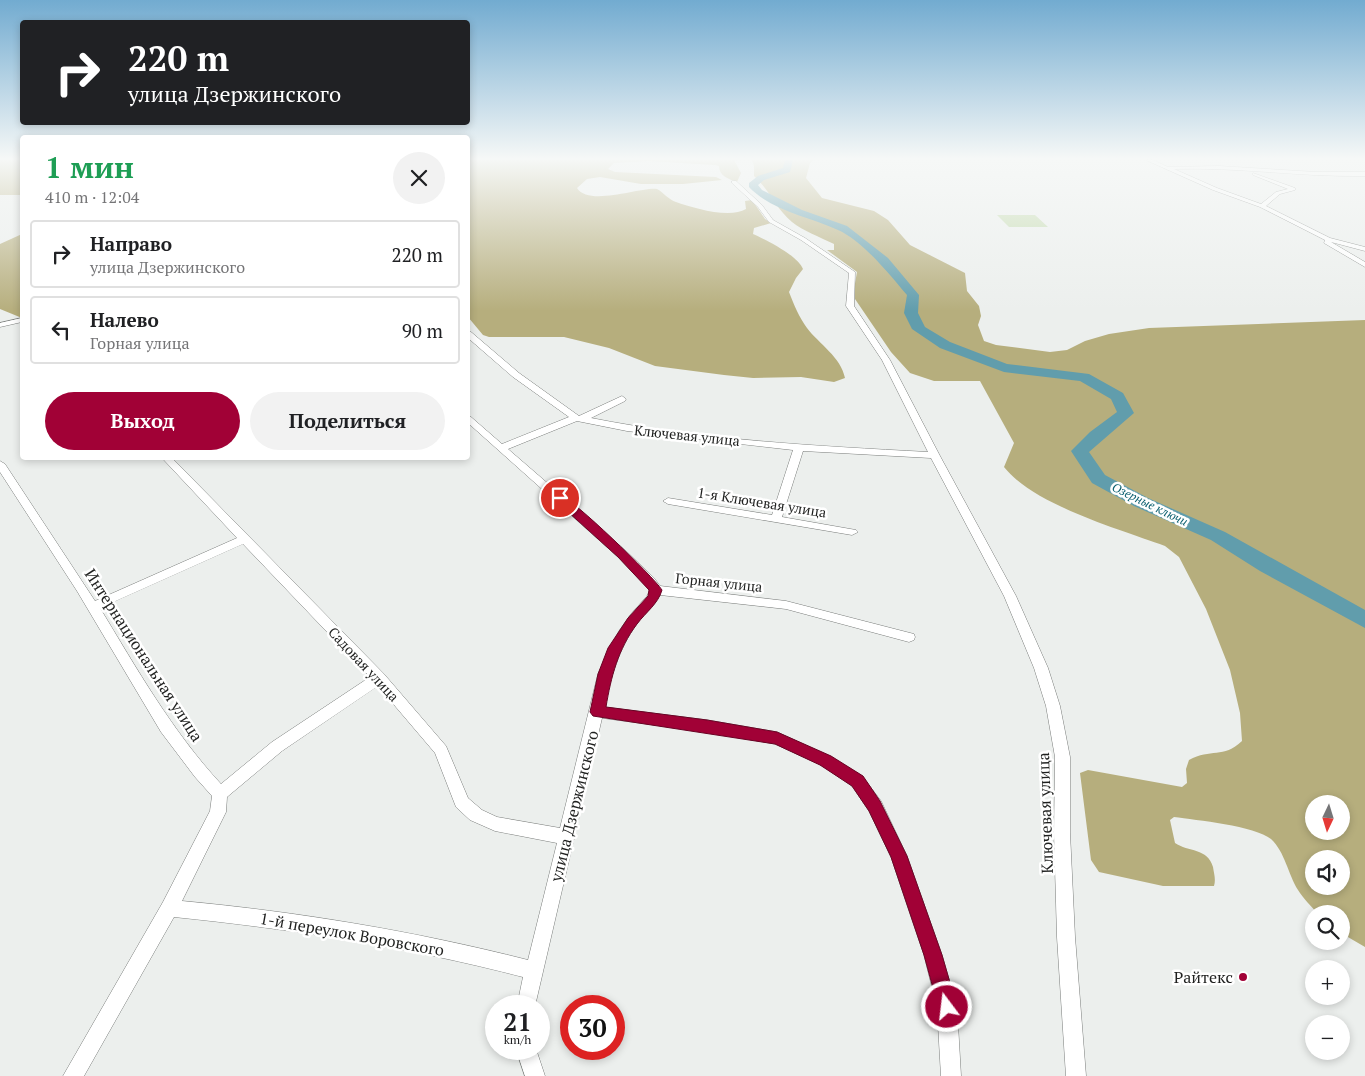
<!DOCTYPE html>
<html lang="ru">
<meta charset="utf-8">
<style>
body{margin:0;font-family:"PT Serif",serif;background:#f2f2f2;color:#202124;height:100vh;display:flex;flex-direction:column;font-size:19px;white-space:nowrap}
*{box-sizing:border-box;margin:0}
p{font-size:16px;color:#757577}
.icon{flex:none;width:28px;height:28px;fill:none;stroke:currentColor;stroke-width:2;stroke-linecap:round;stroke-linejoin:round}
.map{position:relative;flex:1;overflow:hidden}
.drawer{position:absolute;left:20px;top:135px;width:450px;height:325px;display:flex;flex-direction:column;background:#fff;border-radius:5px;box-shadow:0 2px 8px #0003}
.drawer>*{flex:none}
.banner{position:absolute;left:20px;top:20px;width:450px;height:105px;border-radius:5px;box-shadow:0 2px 8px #0003;background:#202124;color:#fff;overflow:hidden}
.needle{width:32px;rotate:184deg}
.controls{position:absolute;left:1305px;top:795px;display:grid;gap:10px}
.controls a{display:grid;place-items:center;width:45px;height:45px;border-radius:50%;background:#fff;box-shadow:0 2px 8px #0003;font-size:25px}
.speed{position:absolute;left:485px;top:995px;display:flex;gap:10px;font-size:25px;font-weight:700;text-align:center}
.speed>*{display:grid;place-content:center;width:65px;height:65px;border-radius:50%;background:#fff;box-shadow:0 2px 8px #0003;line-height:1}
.speed small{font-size:12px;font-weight:400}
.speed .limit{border:8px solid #d22;background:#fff;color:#111}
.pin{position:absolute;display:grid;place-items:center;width:42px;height:42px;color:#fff;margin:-21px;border:2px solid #fff;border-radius:50%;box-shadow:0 1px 5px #0007}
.me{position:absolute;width:55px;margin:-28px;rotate:345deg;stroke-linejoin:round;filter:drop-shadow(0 0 4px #0008)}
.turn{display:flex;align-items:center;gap:18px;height:105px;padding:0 25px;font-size:22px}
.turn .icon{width:65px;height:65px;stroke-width:2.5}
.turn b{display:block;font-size:35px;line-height:42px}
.round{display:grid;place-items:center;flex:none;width:52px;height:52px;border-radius:26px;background:#f2f2f2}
.overview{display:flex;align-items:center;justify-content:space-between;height:85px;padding:0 25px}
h1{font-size:30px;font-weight:700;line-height:38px;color:#1e9e55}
.action{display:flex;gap:10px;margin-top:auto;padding:10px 25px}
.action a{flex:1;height:58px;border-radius:30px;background:#a10136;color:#fff;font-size:20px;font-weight:700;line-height:58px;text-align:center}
.action a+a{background:#f2f2f2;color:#202124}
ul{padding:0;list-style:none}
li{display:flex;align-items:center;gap:15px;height:68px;margin:0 10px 8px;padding:0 15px;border:2px solid #e0e0e0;border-radius:5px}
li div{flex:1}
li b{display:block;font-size:19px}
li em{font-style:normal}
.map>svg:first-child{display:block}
.forest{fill:#b6ae7d;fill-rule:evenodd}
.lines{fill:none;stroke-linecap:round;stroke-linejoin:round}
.river{fill:#619dac;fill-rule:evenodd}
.building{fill:#c2d9ab}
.street-casing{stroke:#7a7d7b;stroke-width:1}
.street{fill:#fff;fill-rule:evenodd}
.route{fill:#a10136;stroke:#690123}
.poi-dot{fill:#a10136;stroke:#fff;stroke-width:2}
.labels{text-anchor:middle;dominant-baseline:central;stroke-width:5;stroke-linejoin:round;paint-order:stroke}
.far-water-label{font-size:12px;font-style:italic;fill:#0d6171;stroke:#fff}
.street-label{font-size:14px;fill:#1f201f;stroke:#fff}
.near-street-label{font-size:16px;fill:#1f201f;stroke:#fff}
.near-poi-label{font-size:16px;fill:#1f201f;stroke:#fff;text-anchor:end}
</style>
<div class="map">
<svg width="1365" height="1076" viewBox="0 0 1365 1076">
<rect width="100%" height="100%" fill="#ecefed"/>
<path class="forest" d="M0 160H22V195H0Z
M468 160H734L741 173 737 182C729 179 719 176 719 166L715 165 648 161 614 163 608 169 615 172 716 177 722 180 683 184H641L600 177 587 179 577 188C589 207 640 187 657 189 663 192 669 200 676 202 693 208 730 219 746 209L745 201 752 200 765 219 771 223 754 228 753 234C767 240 798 256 803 269L796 278 789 292C794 305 799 317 807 328 819 344 841 357 845 378L834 382 801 377 753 378 724 375 655 366 609 348 564 337H489L483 335 468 317Z
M752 160H814L810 163 806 178 822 198 874 211 888 220 910 245 965 273 967 291 979 306 981 316 978 325 984 341 996 345 1050 352 1067 350 1085 341 1109 334 1149 328 1365 320V947L1341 933V914L1317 913C1311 906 1303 898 1298 890 1288 874 1285 852 1271 839 1255 826 1196 820 1174 817L1170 820 1175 843C1188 852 1208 848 1213 867 1214 874 1216 879 1214 886H1163L1099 872 1091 860 1080 773 1088 770 1182 787 1187 783 1186 769 1189 760C1211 748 1223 759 1242 741L1240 713 1230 670 1206 609 1179 557 1165 546C1119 529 1034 505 1004 467L1014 443 980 381H934L910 373 891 352 855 299 854 289 857 272 827 250H834V244C820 237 803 231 792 222 776 209 769 189 754 176V166ZM1314 804H1341V831H1314ZM1314 859H1341V886H1314Z
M22 234V318L0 309V244Z"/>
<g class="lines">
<path class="river" d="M785 160H793L790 172 764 180 758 185 762 190 802 210 847 226 888 258 919 295 918 313 925 327 950 342 1007 364 1089 374 1123 393 1134 413 1089 452 1105 475 1148 498 1225 532 1365 610V628L1260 571 1211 540 1134 506 1092 483 1071 451 1090 432 1117 412 1111 399 1080 381 1004 372 940 348 912 329 904 313 907 295C889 274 863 241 838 230 808 216 772 211 749 187V183L758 176 783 168Z"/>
</g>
<path class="building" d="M997 215H1035L1048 227H1009Z"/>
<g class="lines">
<defs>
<path id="street" d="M1146 160H1153L1168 167 1219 166 1316 172H1365V176C1301 177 1238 167 1174 169L1217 188 1261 204 1276 192 1288 189 1253 175V173L1295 188V190L1280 194 1266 206 1330 238 1365 247V251L1331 242 1365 262V267L1324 243 1325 240 1260 207 1213 190Z
M732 181H736L762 205 773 220 805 238 855 272 854 306 890 360 940 456 1016 596 1048 668 1060 706 1070 757V833L1075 937 1086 1076H1066L1057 937 1054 833 1055 757 1046 706 1034 668 1004 596 931 458 803 451 782 517 856 530 858 532 852 535 668 504 663 501 668 498 772 515 793 450 627 431 577 421 508 449 626 551 654 578 660 586 786 601 914 634 915 637 914 640 909 642 786 609 660 595C654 606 644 614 636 625 618 650 611 678 604 707L707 720 777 732 831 757 862 776 881 801 907 856 942 955 957 1007 961 1076H941L937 1007 924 955 891 857 869 811 852 786 821 765 775 744 707 732 602 718 535 1006H517L523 977C408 947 292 929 174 917L84 1076H63L163 902 210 811 212 796 195 777 161 732 77 591 0 472V461L5 464 95 601 237 538 162 458H172L384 674 446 746 468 798 482 810 497 817 560 828 598 674 619 631 631 614 647 596 650 590 618 557 468 423V416L471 417 502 444 569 417 513 377 468 338V332H471L519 373 579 416 622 396 626 399 625 401 591 418C702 440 815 446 928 452L882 360 846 306 849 273 801 240 769 222 758 207 732 183ZM243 544 370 677 272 742 221 784C172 731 137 669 100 608ZM378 686 435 753 456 807 470 820 495 831 557 843 528 960C414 931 299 912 182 901L226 812 227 797 282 751Z
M22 318V322L0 327V323Z
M516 1049H536L545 1076H525Z"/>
</defs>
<use href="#street" class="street-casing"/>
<use href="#street" class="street"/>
</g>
<linearGradient id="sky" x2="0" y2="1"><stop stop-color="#72abd0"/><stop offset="0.51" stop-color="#f6f8f7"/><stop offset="1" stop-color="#f6f8f7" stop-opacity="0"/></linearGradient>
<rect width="1365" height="311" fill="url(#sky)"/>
<path class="route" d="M560 495C572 498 653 576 662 590 658 604 646 612 637 624 618 649 611 677 606 707L707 720 777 732 831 756 863 776 880 801 907 856 942 955 957 1007 954 1014 947 1016 940 1014 924 955 891 857 869 811 852 786 820 765 775 744 593 716 590 712 598 674 608 648 628 618 648 596 649 590 618 557 556 501V496Z"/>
<circle class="poi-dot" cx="1243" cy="977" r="5"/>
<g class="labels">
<g class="far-water-label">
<text transform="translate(1150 504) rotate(26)">Озерные ключи</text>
</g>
<g class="street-label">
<text transform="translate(687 435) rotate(6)">Ключевая улица</text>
<text transform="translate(762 502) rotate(9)">1-я Ключевая улица</text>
<text transform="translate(719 582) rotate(6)">Горная улица</text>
<text transform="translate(364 664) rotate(47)">Садовая улица</text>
</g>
<g class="near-street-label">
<text transform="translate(144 655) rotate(57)">Интернациональная улица</text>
<text transform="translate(574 806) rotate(-76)">улица Дзержинского</text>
<text transform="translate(1045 813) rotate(-92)">Ключевая улица</text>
<text transform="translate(352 934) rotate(10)">1-й переулок Воровского</text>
</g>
<g class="near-poi-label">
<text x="1233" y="977">Райтекс</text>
</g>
</g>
</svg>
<div class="controls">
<a><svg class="needle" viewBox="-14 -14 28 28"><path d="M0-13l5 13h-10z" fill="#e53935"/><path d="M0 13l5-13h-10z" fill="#757577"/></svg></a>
<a><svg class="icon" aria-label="sound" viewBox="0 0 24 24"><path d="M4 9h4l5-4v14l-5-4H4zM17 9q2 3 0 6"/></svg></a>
<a><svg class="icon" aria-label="search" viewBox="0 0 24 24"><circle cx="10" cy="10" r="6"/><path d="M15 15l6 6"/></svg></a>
<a>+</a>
<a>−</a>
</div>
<div class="speed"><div>21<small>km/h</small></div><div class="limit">30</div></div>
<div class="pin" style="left:560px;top:498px;background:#d93025"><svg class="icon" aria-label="arrive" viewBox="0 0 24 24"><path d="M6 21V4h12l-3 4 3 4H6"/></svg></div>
<svg class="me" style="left:947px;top:1007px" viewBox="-20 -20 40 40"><circle r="17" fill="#a10136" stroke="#fff" stroke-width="3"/><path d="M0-11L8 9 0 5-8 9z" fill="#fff"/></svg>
<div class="banner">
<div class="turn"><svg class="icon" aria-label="right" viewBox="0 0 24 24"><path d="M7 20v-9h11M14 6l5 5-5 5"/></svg><div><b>220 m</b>улица Дзержинского</div></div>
</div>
<section class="drawer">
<div class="overview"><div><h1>1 мин</h1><p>410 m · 12:04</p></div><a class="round"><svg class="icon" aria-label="close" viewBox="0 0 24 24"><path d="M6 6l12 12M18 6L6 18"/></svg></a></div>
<ul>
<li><svg class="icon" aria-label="right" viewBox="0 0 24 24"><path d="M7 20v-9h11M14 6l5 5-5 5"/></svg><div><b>Направо</b><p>улица Дзержинского</p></div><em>220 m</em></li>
<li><svg class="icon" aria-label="left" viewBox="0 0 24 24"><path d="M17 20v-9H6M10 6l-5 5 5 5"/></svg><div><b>Налево</b><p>Горная улица</p></div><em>90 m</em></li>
</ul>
<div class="action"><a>Выход</a><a>Поделиться</a></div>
</section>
</div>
